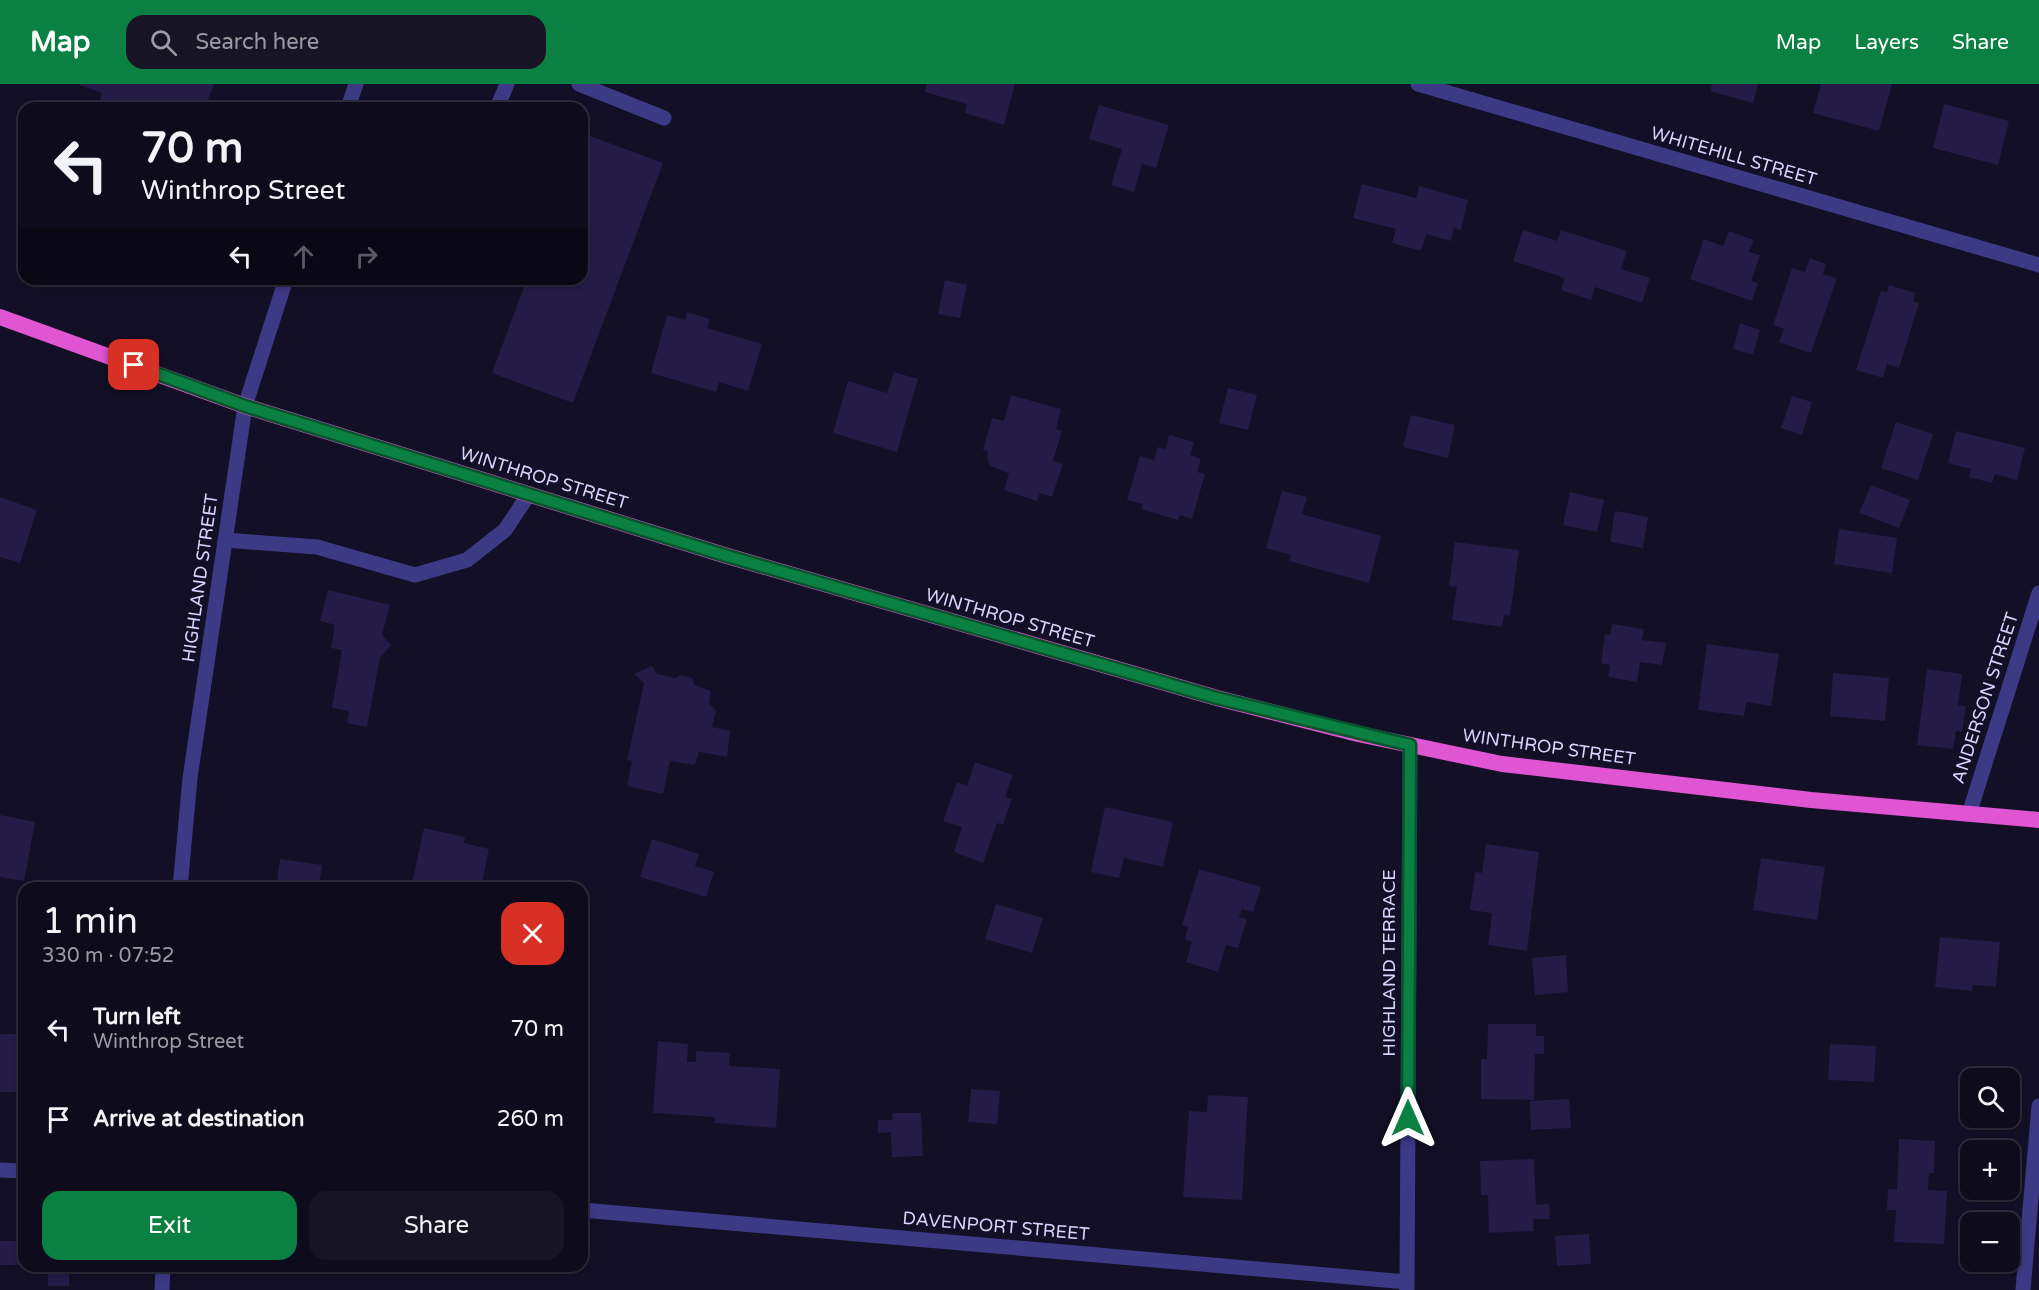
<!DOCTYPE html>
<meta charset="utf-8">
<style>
body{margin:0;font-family:"Varela Round",sans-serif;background:#171425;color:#f1f3f6;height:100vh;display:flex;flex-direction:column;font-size:22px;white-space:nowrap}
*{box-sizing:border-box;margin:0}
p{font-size:20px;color:#9b9ba3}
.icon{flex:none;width:33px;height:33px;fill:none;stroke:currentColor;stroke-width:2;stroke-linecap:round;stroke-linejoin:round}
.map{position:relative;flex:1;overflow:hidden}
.side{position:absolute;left:18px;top:798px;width:570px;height:390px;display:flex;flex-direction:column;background:#0e0b1c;border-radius:18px;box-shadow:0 3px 9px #0003,0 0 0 2px #2e2b3b}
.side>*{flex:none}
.guide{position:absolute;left:18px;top:18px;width:570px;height:183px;border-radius:18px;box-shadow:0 3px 9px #0003,0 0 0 2px #2e2b3b;background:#0e0b1c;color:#f1f3f6;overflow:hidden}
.controls{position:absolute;left:1960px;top:984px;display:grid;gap:12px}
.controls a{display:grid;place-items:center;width:60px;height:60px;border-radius:12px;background:#0e0b1c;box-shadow:0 3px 9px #0003,0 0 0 2px #2e2b3b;font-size:30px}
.pin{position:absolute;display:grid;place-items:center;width:51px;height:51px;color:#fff;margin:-26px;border-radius:12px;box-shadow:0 3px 9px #0006}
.me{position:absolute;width:66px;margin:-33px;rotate:0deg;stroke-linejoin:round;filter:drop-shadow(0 0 4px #0008)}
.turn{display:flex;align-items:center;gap:21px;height:126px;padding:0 24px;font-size:27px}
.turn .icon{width:78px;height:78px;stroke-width:2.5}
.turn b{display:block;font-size:42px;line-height:51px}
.lanes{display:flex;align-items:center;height:57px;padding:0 24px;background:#0003;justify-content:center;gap:30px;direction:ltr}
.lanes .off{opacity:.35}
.round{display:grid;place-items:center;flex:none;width:63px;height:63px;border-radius:18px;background:#171425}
.summary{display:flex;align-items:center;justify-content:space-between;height:102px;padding:0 24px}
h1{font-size:36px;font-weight:600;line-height:45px}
.primary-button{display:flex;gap:12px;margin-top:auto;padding:12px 24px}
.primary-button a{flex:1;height:69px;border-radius:18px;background:#0b8043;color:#fff;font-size:24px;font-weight:600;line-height:69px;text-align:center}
.primary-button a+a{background:#171425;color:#f1f3f6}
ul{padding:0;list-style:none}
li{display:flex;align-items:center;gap:18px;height:90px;padding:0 24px}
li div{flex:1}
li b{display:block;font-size:22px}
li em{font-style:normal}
header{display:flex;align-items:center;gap:36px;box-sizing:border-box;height:84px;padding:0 30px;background:#0b8043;color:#fff}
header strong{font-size:28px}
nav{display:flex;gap:33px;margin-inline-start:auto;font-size:21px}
.search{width:420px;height:54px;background:#171425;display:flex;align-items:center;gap:15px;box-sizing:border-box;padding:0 21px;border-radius:18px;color:#9b9ba3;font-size:22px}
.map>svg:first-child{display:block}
.building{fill:#241b47}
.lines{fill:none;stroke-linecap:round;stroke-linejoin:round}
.service{stroke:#3d3a85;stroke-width:15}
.minor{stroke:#3d3a85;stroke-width:15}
.tertiary{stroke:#3d3a85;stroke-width:15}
.trunk{stroke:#e055d1;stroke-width:16}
.route-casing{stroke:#07532c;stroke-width:15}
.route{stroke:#0b8043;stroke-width:10}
.labels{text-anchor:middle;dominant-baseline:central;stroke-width:4.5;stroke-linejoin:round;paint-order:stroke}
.street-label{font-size:18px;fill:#d9d4ff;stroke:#130f26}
</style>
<header>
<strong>Map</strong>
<div class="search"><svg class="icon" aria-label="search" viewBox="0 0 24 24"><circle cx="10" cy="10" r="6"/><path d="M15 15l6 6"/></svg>Search here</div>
<nav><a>Map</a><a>Layers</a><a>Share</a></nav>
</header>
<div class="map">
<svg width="2039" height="1206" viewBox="0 0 2039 1206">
<rect width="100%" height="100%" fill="#130f26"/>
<path class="building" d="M77 0H214L205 24H97L102 9Z
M927 0H1015L1004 41 965 29 967 20 925 8Z
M1712 0H1758L1753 19 1710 7Z
M1821 0H1892L1879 47 1813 29Z
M1944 20 2009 37 1998 81 1933 64Z
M1099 21 1169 41 1156 84 1142 80 1134 108 1111 101 1122 65 1089 55Z
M582 49 663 79 573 319 492 289 527 195H582Z
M1362 100 1416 114 1419 102 1468 116 1461 146 1454 144 1451 157 1426 150 1421 167 1392 159 1396 145 1353 134Z
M1523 146 1557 157 1561 146 1627 167 1621 185 1650 194 1642 219 1595 203 1591 216 1561 206 1565 194 1513 177Z
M1729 147 1754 156 1749 168 1760 171 1751 197 1758 199 1752 217 1690 195 1704 155 1723 162Z
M1810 174 1826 180 1823 190 1837 194 1811 269 1779 258 1784 245 1773 241 1792 184 1805 188Z
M945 196 967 201 960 234 938 230Z
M1889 201 1915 209 1913 218 1919 219 1899 284 1887 280 1883 294 1856 286 1881 207 1887 208Z
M687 228 710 235 707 244 762 260 748 307 719 298 716 308 651 289 667 231 685 236Z
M1740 239 1760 246 1753 271 1733 265Z
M894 288 918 295 897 368 833 349 848 297 887 309Z
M1228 304 1257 311 1248 346 1219 339Z
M1011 311 1061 325 1056 345 1062 347 1053 377 1063 380 1052 413 1040 409 1037 417 1004 406 1009 389 990 382 987 375 988 367 983 366 992 334 1004 337Z
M1792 312 1812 318 1802 351 1781 344Z
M1411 331 1455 341 1448 374 1403 363Z
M1896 338 1933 350 1918 396 1881 384Z
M1956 347 2025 364 2017 396 1995 390 1992 399 1969 393 1971 385 1948 379Z
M1169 351 1194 358 1190 371 1201 375 1197 388 1205 390 1192 435 1180 431 1178 436 1141 425 1143 420 1127 416 1140 372 1154 376 1158 363 1166 365Z
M1871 401 1910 416 1899 444 1859 429Z
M1282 407 1307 413 1302 430 1381 452 1369 499 1289 477 1291 471 1266 464Z
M1570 408 1604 416 1597 448 1563 441Z
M0 413 37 426 20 479 0 473Z
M1615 427 1648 433 1643 464 1610 458Z
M1839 445 1897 454 1892 489 1834 480Z
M1455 458 1519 466 1510 532 1504 531 1502 543 1452 536 1457 503 1449 502Z
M328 506 390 521 382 551 391 561 380 574 367 643 347 639 349 627 332 624 342 566 331 564 335 541 320 537Z
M1612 540 1644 545 1642 556 1666 559 1662 581 1640 578 1637 598 1608 593 1610 581 1601 579 1605 551H1610Z
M1707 560 1779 570 1771 622 1746 618 1744 632 1698 626Z
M652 582 657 590 675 594 680 591 693 594 694 601 711 607 709 619 716 627 712 643 730 647 727 673 699 668 695 681 670 677 663 710 627 702 632 677 627 676 644 599 634 590Z
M1927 585 1962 590 1958 621 1966 622 1962 648 1956 647 1953 665 1917 661Z
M1833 589 1889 594 1885 637 1830 632Z
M975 678 1013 691 1005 713 1012 715 1003 741 997 739 983 779 954 768 962 743 943 737 957 698 967 702Z
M1105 723 1173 738 1163 783 1124 774 1119 794 1091 788Z
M0 731 35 738 24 797 0 793Z
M424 744 465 753 464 759 489 765 481 804H411Z
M652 755 699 770 695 782 714 788 706 813 640 793Z
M1486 760 1539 768 1527 867 1488 861 1492 829 1470 826 1475 788 1482 789Z
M1761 774 1825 783 1817 836 1753 826Z
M280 775 322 781 319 804H276Z
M1199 785 1261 803 1253 828 1242 825 1239 833 1247 835 1238 864 1226 861 1218 888 1186 878 1192 858 1185 855 1188 843 1182 841Z
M996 820 1043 834 1032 869 985 855Z
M1940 853 2000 858 1996 903 1973 901 1972 907 1935 903Z
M1566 871 1568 908 1535 911 1532 874Z
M1488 940H1536V952H1544V970H1535L1534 1016 1481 1015V975H1487Z
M0 950H24V1008H0Z
M658 957 688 960 687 978H696V967L730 969 729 982 780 985 776 1044 715 1039V1033L653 1029Z
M1830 960 1876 962 1874 998 1828 996Z
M971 1005 1000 1007 997 1040 968 1038Z
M1208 1011 1248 1013 1242 1116 1183 1113 1189 1027 1207 1028Z
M1569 1015 1571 1044 1531 1046 1530 1017Z
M893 1029H921L923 1072 892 1073 891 1048 878 1049V1036H892Z
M1899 1055 1935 1057 1934 1089H1929L1928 1106 1947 1107 1944 1160 1894 1158 1896 1126H1887L1888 1105 1897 1106Z
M1534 1075 1536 1121 1549 1120 1550 1135H1533L1534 1147 1489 1149 1488 1111H1481L1480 1077Z
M17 1143H24V1181H0V1157H17Z
M1589 1150 1591 1180 1557 1182 1555 1152Z
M48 1182H69V1202H48Z"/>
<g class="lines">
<path class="service" d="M579 0 664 34
M497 24 507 0
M225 456 317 463 415 491 467 476 505 446 529 410"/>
<path class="minor" d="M1418 0 2039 181
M1969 730 2039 509
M0 1086 24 1087
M582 1126 1407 1198
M1407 1206 1410 661
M2023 1206 2039 1022"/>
<path class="tertiary" d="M348 24 356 0
M180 804 190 694 245 322 286 195
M162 1206 163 1182"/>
<path class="trunk" d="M0 233 245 322 724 471 1217 614 1358 650 1502 680 1811 716 2039 736"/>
</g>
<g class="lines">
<defs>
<path id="route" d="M134 281 245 322 724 471 1217 614 1410 661 1408 1034"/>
</defs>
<use href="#route" class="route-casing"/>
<use href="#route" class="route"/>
</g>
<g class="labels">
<g class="street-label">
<text transform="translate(1734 72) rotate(16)">WHITEHILL STREET</text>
<text transform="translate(544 394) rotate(17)">WINTHROP STREET</text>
<text transform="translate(200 494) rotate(-82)">HIGHLAND STREET</text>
<text transform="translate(1010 534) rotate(16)">WINTHROP STREET</text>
<text transform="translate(1985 614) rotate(-72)">ANDERSON STREET</text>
<text transform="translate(1549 663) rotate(8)">WINTHROP STREET</text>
<text transform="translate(1389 879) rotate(-90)">HIGHLAND TERRACE</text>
<text transform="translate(996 1142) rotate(5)">DAVENPORT STREET</text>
</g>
</g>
</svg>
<div class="controls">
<a><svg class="icon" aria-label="search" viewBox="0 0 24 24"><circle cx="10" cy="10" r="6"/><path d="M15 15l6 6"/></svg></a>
<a>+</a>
<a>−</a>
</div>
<div class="pin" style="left:134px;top:281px;background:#d93025"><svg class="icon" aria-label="arrive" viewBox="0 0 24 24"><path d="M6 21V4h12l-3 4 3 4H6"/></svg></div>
<svg class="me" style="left:1408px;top:1034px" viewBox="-20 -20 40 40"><path d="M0-17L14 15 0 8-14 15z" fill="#0b8043" stroke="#fff" stroke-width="4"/></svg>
<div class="guide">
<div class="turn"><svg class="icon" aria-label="left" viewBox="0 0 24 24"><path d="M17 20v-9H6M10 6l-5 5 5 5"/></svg><div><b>70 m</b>Winthrop Street</div></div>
<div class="lanes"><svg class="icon" aria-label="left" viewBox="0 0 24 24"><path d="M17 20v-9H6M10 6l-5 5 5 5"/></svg><svg class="icon off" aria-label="ahead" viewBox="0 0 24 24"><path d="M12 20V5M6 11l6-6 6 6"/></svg><svg class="icon off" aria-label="right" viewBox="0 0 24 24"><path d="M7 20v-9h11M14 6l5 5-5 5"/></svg></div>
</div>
<section class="side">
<div class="summary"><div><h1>1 min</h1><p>330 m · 07:52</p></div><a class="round" style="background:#d93025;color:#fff"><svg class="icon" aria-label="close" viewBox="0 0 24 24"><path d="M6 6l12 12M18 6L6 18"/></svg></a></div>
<ul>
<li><svg class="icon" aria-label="left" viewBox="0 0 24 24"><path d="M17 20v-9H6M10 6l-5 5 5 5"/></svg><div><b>Turn left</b><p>Winthrop Street</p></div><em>70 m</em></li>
<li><svg class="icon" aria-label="arrive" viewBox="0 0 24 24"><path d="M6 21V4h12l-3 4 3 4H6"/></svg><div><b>Arrive at destination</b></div><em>260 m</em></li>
</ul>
<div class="primary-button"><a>Exit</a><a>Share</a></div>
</section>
</div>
